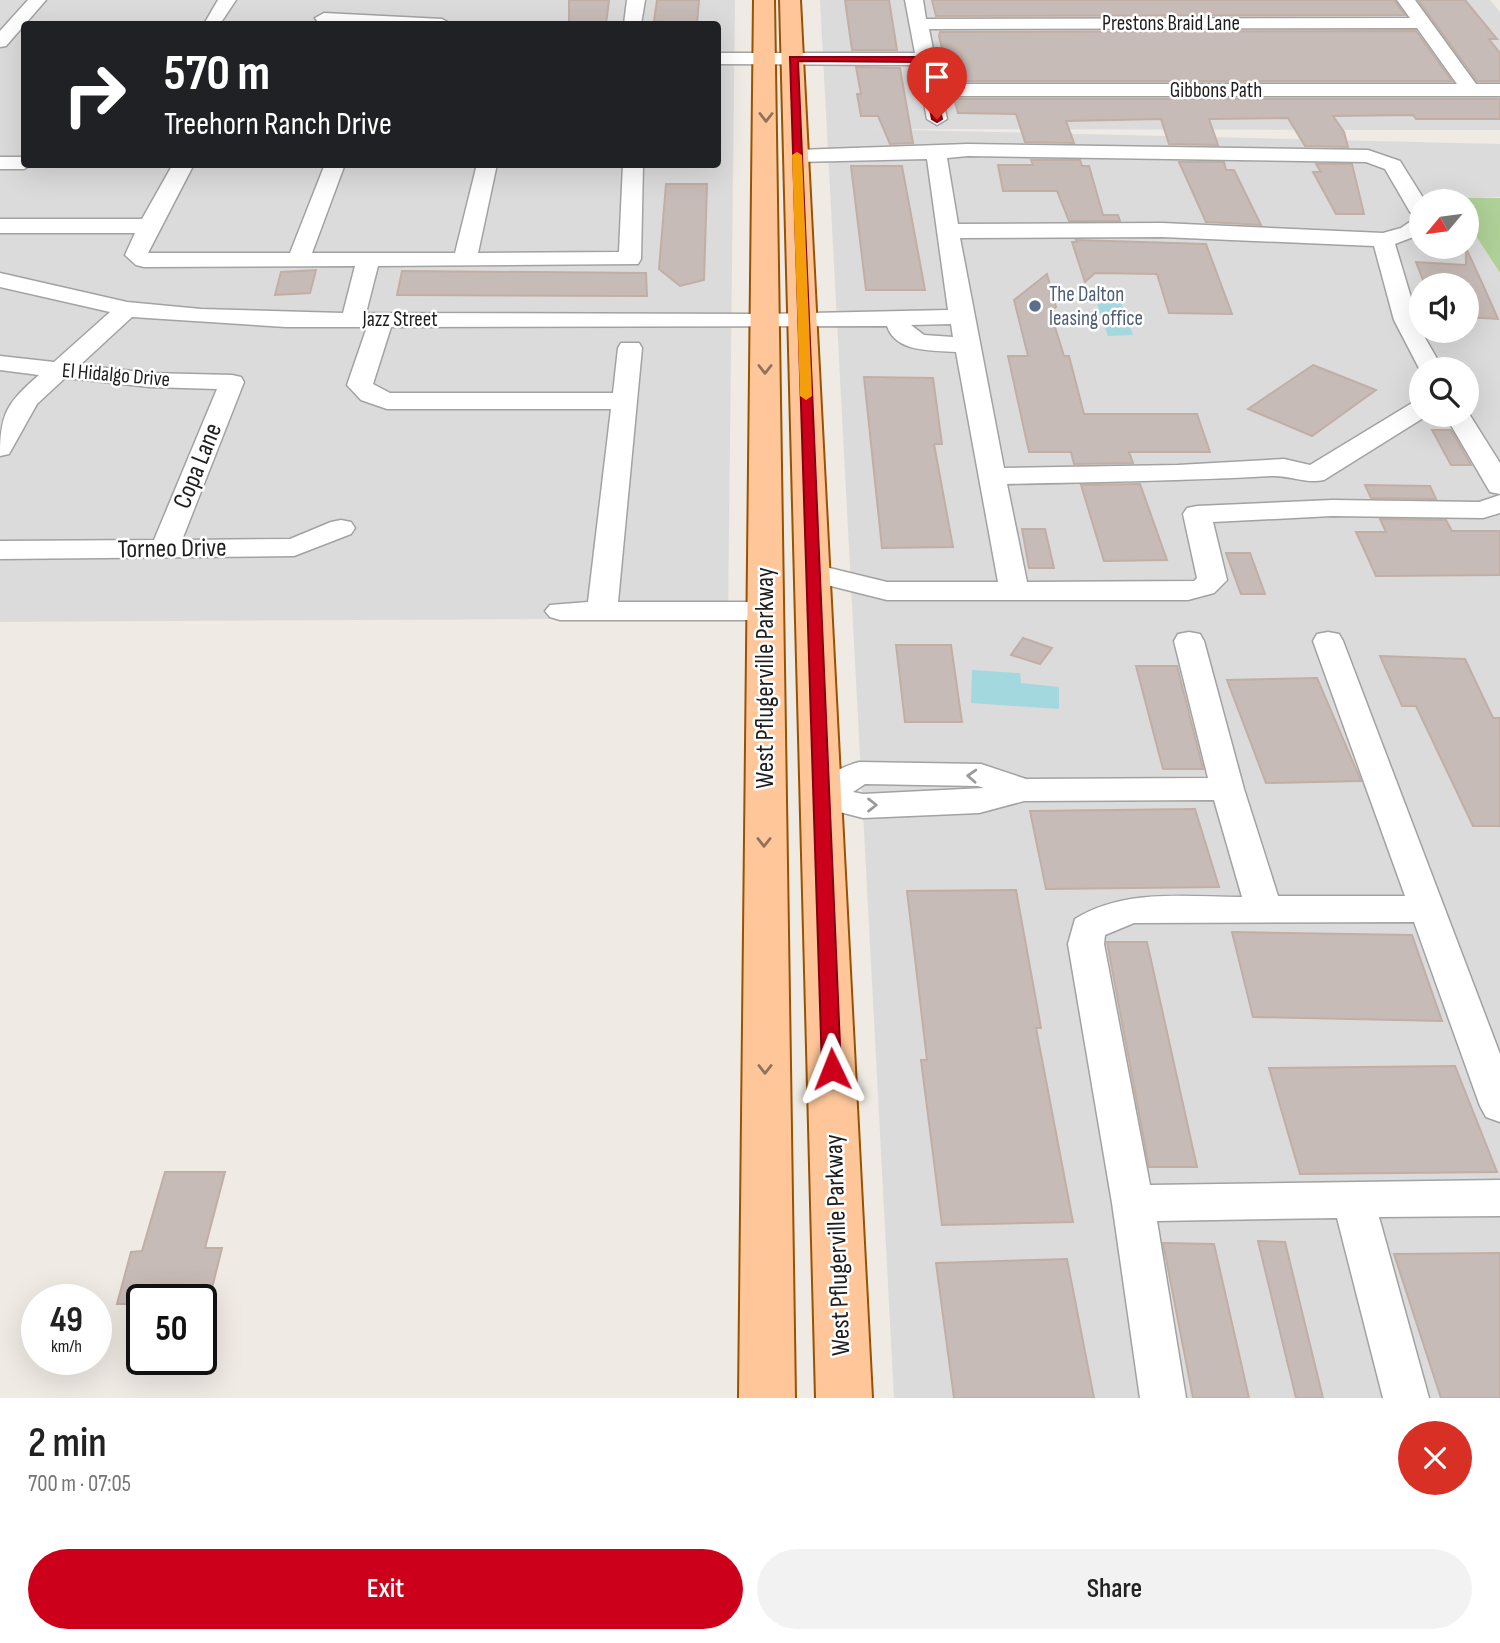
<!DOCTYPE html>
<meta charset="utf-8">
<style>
body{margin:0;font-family:"Sofia Sans Condensed",sans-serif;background:#f2f2f2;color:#222;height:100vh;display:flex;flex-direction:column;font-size:26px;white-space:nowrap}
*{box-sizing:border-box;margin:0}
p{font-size:23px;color:#767676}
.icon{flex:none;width:38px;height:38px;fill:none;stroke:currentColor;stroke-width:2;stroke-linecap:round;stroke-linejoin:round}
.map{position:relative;height:1398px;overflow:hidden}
.panel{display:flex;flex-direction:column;background:#fff;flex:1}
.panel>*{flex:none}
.hud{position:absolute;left:21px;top:21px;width:700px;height:147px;border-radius:7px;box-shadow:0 7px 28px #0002;background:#202124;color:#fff;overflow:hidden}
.needle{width:46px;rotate:241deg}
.controls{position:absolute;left:1409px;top:189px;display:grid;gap:14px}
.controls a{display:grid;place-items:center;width:70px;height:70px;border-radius:50%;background:#fff;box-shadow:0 7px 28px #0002;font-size:35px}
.speed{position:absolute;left:21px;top:1284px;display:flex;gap:14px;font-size:35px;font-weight:700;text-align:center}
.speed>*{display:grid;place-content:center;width:91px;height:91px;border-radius:50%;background:#fff;box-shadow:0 7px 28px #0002;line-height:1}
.speed small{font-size:18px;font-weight:400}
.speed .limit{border:4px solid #111;border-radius:10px;background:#fff;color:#111}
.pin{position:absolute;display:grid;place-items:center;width:60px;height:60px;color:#fff;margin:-72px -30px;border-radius:50% 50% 50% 0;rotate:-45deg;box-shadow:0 0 7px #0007}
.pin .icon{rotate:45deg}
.me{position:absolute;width:77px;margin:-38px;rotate:358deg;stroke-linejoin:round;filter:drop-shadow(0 0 5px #0008)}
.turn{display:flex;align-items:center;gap:24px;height:147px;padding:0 28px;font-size:32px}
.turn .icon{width:91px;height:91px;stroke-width:2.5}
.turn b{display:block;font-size:49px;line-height:60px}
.round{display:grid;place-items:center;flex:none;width:74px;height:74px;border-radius:37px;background:#f2f2f2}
.summary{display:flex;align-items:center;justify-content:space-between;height:119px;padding:0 28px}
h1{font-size:42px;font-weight:600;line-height:52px}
.primary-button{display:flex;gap:14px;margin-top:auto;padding:14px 28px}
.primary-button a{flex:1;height:80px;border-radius:42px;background:#cc001a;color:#fff;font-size:28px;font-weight:600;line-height:80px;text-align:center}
.primary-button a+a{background:#f2f2f2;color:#222}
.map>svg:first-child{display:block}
.residential{fill:#dcdbdb;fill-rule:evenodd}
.forest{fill:#afd097}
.water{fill:#a2d8de}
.building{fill:#c7bbb7;stroke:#c1aea5;stroke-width:2}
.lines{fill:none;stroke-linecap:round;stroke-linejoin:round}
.minor-casing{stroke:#a2a2a2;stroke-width:3}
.major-casing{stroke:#985200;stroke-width:4}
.minor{fill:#fff;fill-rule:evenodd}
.major{fill:#fec699;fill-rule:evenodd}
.oneway{stroke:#8e725c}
.oneway2{stroke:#9a9a9a}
.route{fill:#cc001a;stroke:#850011;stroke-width:2}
.slow{fill:#f59e0b}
.service-dot{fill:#5c6f8a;stroke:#fff;stroke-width:2.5}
.labels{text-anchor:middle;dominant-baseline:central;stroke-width:5;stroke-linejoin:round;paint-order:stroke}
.far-street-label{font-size:21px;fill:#1e1e1e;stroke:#fff}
.far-service-label{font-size:21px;fill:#4e5e75;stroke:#fff;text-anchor:start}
.street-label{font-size:26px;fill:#1e1e1e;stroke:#fff}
</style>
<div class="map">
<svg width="1500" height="1398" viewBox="0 0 1500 1398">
<rect width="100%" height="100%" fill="#efeae3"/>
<path class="residential" d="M0 0H735L728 618 0 622ZM24 24H718V164H24Z
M820 0H1490L1500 12V130L869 129 1500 144V197L1421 201V247H1466L1467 222 1500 273V1398H894ZM1421 285H1466V331H1421ZM1421 369H1466V415H1421Z"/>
<path class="forest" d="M1450 198H1500V273L1467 222 1466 201H1453Z"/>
<path class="water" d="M1095 297H1119L1133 335 1108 336Z
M972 670 1020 673 1021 683 1059 687V709L971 703Z"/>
<path class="building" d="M569 0H609L606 24H569Z
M657 0H699L697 24 654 21Z
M845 0H889L897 50H852Z
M932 0H1394L1405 15 936 16Z
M1418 0H1465L1497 39H1489L1500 53V81H1477Z
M1416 31 1452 81H950L939 36 940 32Z
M856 67 900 68 913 143 890 144 878 116H861L857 94H861Z
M954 99H1500V119H1416L1413 115 1333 116 1344 132 1348 147 1305 146 1288 118 1209 119 1218 145 1169 144 1161 119 1066 121 1074 143 1025 142 1016 114 958 113Z
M1031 160H1080L1082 166H1089L1103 215H1118L1120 221H1069L1057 191H1003L998 165H1033Z
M1179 162H1224L1226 170H1234L1261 225 1206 222Z
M1316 164H1352L1364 214H1336L1313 172H1321Z
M851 166H902L925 290H866Z
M666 184H707L704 280 680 286 659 269Z
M1076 240 1206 244 1232 314 1169 313 1157 274 1095 273 1085 282 1072 242H1077Z
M1466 248 1483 285 1498 319 1466 317V285H1425L1416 262 1466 265Z
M316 270 310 293 275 295 281 272Z
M402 271 646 273 647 296 397 295Z
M1047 274 1056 307 1050 311 1064 356H1069L1084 414H1197L1210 452H1129L1133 463 1074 464 1071 452H1029L1008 356H1028L1014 300Z
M1313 365 1376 390 1312 436 1248 409Z
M864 377 933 378 942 444H934L953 547 882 548Z
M1432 430H1451L1471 465H1451Z
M1140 484 1167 560 1104 561 1081 485Z
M1365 485 1430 486 1436 499 1371 498Z
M1380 519 1446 520 1452 531H1500V575L1376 576 1356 532H1386Z
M1022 529H1045L1054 568H1029Z
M1226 553H1250L1265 594H1241Z
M1023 638 1052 648 1040 664 1011 655Z
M896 645H951L962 722H905Z
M1380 656 1465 659 1493 718H1500V826H1473L1416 706H1402Z
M1136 666H1177L1203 769H1163Z
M1317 678 1361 781 1266 783 1227 680Z
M1195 809 1219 887 1046 889 1030 811Z
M1016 890 1041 1028H1036L1073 1222 942 1225 921 1060H927L907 891Z
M1232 932 1412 935 1442 1021 1253 1017Z
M1107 942H1147L1197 1167H1149Z
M1455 1066 1497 1172 1300 1174 1269 1068Z
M165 1172H225L205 1248H222L209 1300H142V1304H117L131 1252 142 1251Z
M1258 1241 1285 1242 1323 1398H1296Z
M1163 1243 1214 1244 1249 1398H1193Z
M1500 1253V1398H1441L1394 1254Z
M1067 1259 1094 1398H954L936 1263Z"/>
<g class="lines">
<defs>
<path id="minor" d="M28 0H46L6 46 0 47V31Z
M218 0H236L220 24H204Z
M627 0H645L641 24H624Z
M905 0H923L926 19 1410 18 1397 0H1415L1476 84H1500V96H942L947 119 937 125 927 119 917 65 718 64V53H915ZM1417 28 1457 84H940L929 29Z
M324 13 442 19 451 24 318 22 315 18Z
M968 144 1368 150 1400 161 1425 201H1421V234L1395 244 1421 331 1443 369H1421V372L1394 320 1374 246 1162 237 960 238 1004 468 1178 465 1284 459 1310 465 1412 403 1421 400V415H1428L1324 480C1306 484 1289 475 1271 476 1183 481 1095 482 1007 484L1027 582 1194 581 1197 578 1183 514 1187 508 1197 506 1332 500 1479 502 1500 495V513L1483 518 1332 516 1213 522 1227 580 1214 593 1188 600H887L803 579 799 573 803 567 813 564 887 582H998L956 352C932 350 896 353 887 326L391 327 373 384 390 393H613L618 348 621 343H639L642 348 618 602H765L775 605 780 611 775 617 765 620H560L550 617 545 611 550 605 588 602 611 409H387L361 400 347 385 367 327H286L132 317 80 365 150 373 232 375 241 377 244 382 182 540 290 539 331 522 341 520 351 522 355 528 351 534 294 556 0 559V541L154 540 217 389 150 387 65 378 37 404 9 454 0 456C0 413 7 403 39 375L0 370V356L54 362 110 312 0 287V273L127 302 201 309 343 313 355 266 144 267 136 265 125 255 135 233H0V219H142L173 164H194L148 253H290L325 164H345L312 253H455L477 164H497L478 253 619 252 623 164H643L641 259 638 264 378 266 366 313 766 314 948 310 927 159 797 162 787 156 797 150ZM968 156 1366 162 1385 169 1410 212 1417 217 1401 228 1383 233 1162 223 958 224 947 158ZM951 324 953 337 924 335 911 325Z
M0 157H24V164H33L24 169H0Z
M1466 409 1500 463V494L1490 492 1445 415H1466Z
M1189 632 1200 634 1204 641 1244 789 1278 896H1405L1313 641 1317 634 1328 632 1339 634 1343 641 1500 1054V1122L1486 1117 1480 1106 1414 922 1134 923 1105 935 1104 944 1150 1185 1500 1180V1216L1379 1217 1429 1398H1383L1337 1218 1157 1221 1186 1398H1140L1112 1203 1068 944 1075 919C1125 888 1186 897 1242 897L1214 800 1024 801 979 813 863 818 809 804 804 796C814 780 841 767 859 762L981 764 1026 779 1208 778 1174 641 1178 634ZM865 784 978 786 984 788 863 794 853 792Z"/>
<path id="major" d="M754 0H774L795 1398H739Z
M780 0H800L872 1398H816Z"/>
</defs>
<use href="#minor" class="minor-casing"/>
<use href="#major" class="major-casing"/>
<use href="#minor" class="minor"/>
<use href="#major" class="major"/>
</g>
<defs><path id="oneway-chevron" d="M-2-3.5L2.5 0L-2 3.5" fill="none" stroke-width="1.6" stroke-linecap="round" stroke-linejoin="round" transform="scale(1.75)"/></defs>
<g class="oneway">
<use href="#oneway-chevron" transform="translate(766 117) rotate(90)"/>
<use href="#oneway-chevron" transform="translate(765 369) rotate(90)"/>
<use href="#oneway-chevron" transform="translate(764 842) rotate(90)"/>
<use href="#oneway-chevron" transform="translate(765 1069) rotate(90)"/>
</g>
<g class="oneway2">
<use href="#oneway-chevron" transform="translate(972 776) rotate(-177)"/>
<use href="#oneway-chevron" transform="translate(872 805)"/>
</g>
<path class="route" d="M790 57H928L942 119 937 122 932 119 921 62 798 61 841 1069 839 1075H825L822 1069Z"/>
<path class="slow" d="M797 152 802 155 812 396 806 400 800 396 792 155Z"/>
<circle class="service-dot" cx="1035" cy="306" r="7"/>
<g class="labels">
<g class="far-street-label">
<text x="1171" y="23">Prestons Braid Lane</text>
<text x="1216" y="90">Gibbons Path</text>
<text x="400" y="319">Jazz Street</text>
<text transform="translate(116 375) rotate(5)">El Hidalgo Drive</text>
</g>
<g class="far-service-label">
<text x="1049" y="294">The Dalton<tspan x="1049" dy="24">leasing office</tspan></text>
</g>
<g class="street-label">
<text transform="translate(198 466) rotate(-68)">Copa Lane</text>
<text transform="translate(172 549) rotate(-1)">Torneo Drive</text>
<text transform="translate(765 678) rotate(-90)">West Pflugerville Parkway</text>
<text transform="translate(838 1245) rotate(-92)">West Pflugerville Parkway</text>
</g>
</g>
</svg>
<div class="controls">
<a><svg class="needle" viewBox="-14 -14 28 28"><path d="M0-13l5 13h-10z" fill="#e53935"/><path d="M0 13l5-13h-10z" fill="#767676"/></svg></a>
<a><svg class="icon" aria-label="sound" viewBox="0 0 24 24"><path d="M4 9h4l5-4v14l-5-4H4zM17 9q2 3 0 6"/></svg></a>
<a><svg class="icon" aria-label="search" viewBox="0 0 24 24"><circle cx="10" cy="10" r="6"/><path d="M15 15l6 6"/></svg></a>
</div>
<div class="speed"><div>49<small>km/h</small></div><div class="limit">50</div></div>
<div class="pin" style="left:937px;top:119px;background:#d93025"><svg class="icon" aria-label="arrive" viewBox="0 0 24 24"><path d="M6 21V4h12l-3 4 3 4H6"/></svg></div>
<svg class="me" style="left:832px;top:1069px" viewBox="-20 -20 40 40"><path d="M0-17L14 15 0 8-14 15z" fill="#cc001a" stroke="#fff" stroke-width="4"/></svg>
<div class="hud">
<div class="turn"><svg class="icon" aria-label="right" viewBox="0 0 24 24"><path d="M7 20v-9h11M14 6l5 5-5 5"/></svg><div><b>570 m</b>Treehorn Ranch Drive</div></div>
</div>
</div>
<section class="panel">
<div class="summary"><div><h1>2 min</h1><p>700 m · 07:05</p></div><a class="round" style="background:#d93025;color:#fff"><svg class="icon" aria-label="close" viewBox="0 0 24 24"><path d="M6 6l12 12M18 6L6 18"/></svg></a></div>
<div class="primary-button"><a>Exit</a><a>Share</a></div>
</section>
